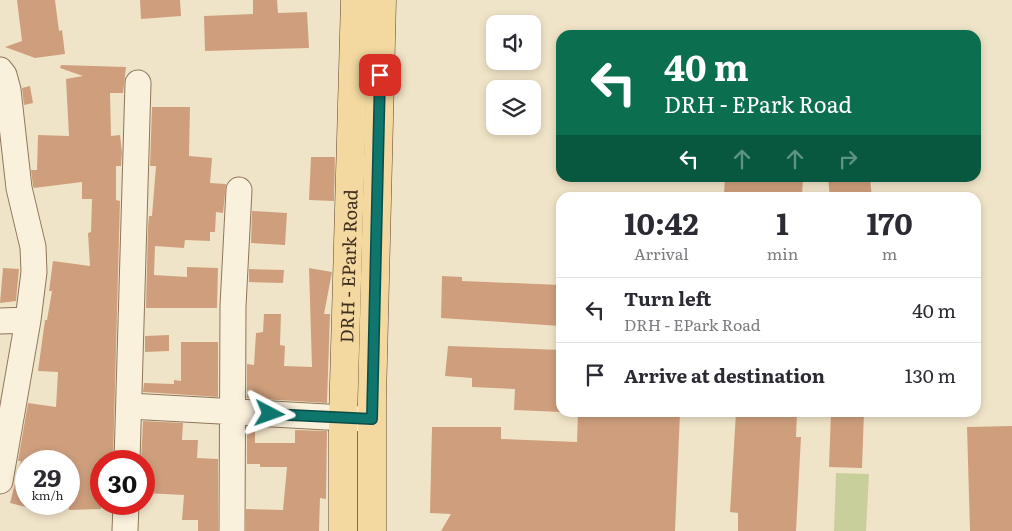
<!DOCTYPE html>
<style>
body{margin:0;font-family:Literata,serif;background:#f7f7f7;color:#2b2b33;height:100vh;display:flex;flex-direction:column;font-size:19px;white-space:nowrap}
*{box-sizing:border-box;margin:0}
p{font-size:16px;color:#7c7c81}
.icon{flex:none;width:28px;height:28px;fill:none;stroke:currentColor;stroke-width:2;stroke-linecap:round;stroke-linejoin:round}
.map{position:relative;flex:1;overflow:hidden}
.sheet{position:absolute;left:556px;top:192px;width:425px;height:225px;display:flex;flex-direction:column;background:#fff;border-radius:15px;box-shadow:0 2px 8px #0003}
.sheet>*{flex:none}
.hud{position:absolute;left:556px;top:30px;width:425px;height:152px;border-radius:15px;box-shadow:0 2px 8px #0003;background:#0b6e4f;color:#fff;overflow:hidden}
.fabs{position:absolute;left:486px;top:15px;display:grid;gap:10px}
.fabs a{display:grid;place-items:center;width:55px;height:55px;border-radius:10px;background:#fff;box-shadow:0 2px 8px #0003;font-size:25px}
.speed{position:absolute;left:15px;top:450px;display:flex;gap:10px;font-size:25px;font-weight:700;text-align:center}
.speed>*{display:grid;place-content:center;width:65px;height:65px;border-radius:50%;background:#fff;box-shadow:0 2px 8px #0003;line-height:1}
.speed small{font-size:12px;font-weight:400}
.speed .limit{border:8px solid #d22;background:#fff;color:#111}
.pin{position:absolute;display:grid;place-items:center;width:42px;height:42px;color:#fff;margin:-21px;border-radius:10px;box-shadow:0 2px 8px #0006}
.me{position:absolute;width:55px;margin:-28px;rotate:94deg;stroke-linejoin:round;filter:drop-shadow(0 0 4px #0008)}
.turn{display:flex;align-items:center;gap:18px;height:105px;padding:0 25px;font-size:22px}
.turn .icon{width:65px;height:65px;stroke-width:2.5}
.turn b{display:block;font-size:35px;line-height:42px}
.lanes{display:flex;align-items:center;height:48px;padding:0 25px;background:#0003;justify-content:center;gap:25px;direction:ltr}
.lanes .off{opacity:.35}
.eta{display:flex;justify-content:space-evenly;align-items:center;height:85px;text-align:center}
.eta b{font-size:30px;font-weight:700;line-height:35px}
ul{padding:0;list-style:none}
li{display:flex;align-items:center;gap:15px;height:65px;padding:0 25px;border-top:1px solid #e1e1e2}
li div{flex:1}
li b{display:block;font-size:19px}
li em{font-style:normal}
.map>svg:first-child{display:block}
.green{fill:#c9cf9b}
.building{fill:#cf9f7d}
.lines{fill:none;stroke-linecap:round;stroke-linejoin:round}
.minor-casing{stroke:#8d765c;stroke-width:27}
.major-casing{stroke:#5b4430;stroke-width:29}
.minor{stroke:#faf1dc;stroke-width:25}
.major{stroke:#f3d9a0;stroke-width:28}
.route-casing{stroke:#0a4d48;stroke-width:12}
.route{stroke:#0f766e;stroke-width:9}
.labels{text-anchor:middle;dominant-baseline:central;stroke-width:4;stroke-linejoin:round;paint-order:stroke}
.street-label{font-size:18px;fill:#3d2e20;stroke:#f7eed8}
</style>
<div class="map">
<svg width="1012" height="531" viewBox="0 0 1012 531">
<rect width="100%" height="100%" fill="#f0e4c8"/>
<path class="green" d="M836 473 869 474 866 531H834Z"/>
<path class="building" d="M17 0H55L59 31 62 30 65 54 35 58 5 47 22 41Z
M140 0H180L181 16 141 19Z
M253 0H277L278 13 307 12 309 48 205 51 204 16 253 14Z
M61 65 126 67 123 93H110L111 136 120 135 122 152 121 166H116V200L120 201 113 460H101V509L69 510V461H22L26 462V507L10 503 21 461H18L28 403 56 407 58 372 38 371 45 320H47L52 291H49L53 261 90 266 88 233 91 232 92 199H82V182L34 188 33 186 31 170H37L38 135 69 136 66 79 83 76 60 68Z
M30 86 33 103 24 105 22 88Z
M152 107H190L189 156 212 158 210 183 226 184 223 213 216 212 215 232H210V241L185 240 184 248 155 246 154 275 187 277V267L218 268 217 308H146L148 227 149 216H152L156 166H150Z
M311 157H335L334 201 309 200Z
M725 178H803L802 196 724 194Z
M828 178H870L872 198H830Z
M252 211 287 213 285 245 251 243Z
M3 268 19 269 16 301 0 303Z
M309 268 332 272 324 314H330L327 403 247 398V364L254 365 256 333 263 332 264 314H281L280 345 285 346 284 366 312 367Z
M249 269 284 270 283 283 249 282Z
M442 276 462 277V281L561 285V326L441 318Z
M169 335V351L145 352V336Z
M181 342H218V397L143 392 144 383 174 384V380L181 381Z
M448 346 561 350V412L514 410 515 389 472 387V378L445 376Z
M578 412H680L675 531H441L451 514 430 513 432 427H501V439L577 442Z
M736 412H797L796 437H801L796 531H738V513L730 512Z
M831 412H864L862 468 829 467Z
M143 421 183 423 182 440H198L197 458 218 459V531H198V520H182L184 495 144 493V464L141 461Z
M1012 426V531H970L967 427Z
M247 427H255V443H295V430L327 431 326 499 320 498 319 531H246V509L283 510 287 467H260V464H247Z"/>
<g class="lines">
<defs>
<path id="minor" d="M0 70 4 75 8 90 19 188 33 247 34 272 28 320 0 481
M0 321 28 320
M129 406 363 419
M127 461 138 83
M125 531 126 504
M232 531 233 306 239 190"/>
<g id="major">
<path id="s1" d="M343 531V419L355 0"/>
<path d="M372 531V400L382 0"/>
</g>
</defs>
<use href="#minor" class="minor-casing"/>
<use href="#major" class="major-casing"/>
<use href="#minor" class="minor"/>
<use href="#major" class="major"/>
</g>
<g class="lines">
<defs>
<path id="route" d="M270 414 372 419 380 75"/>
</defs>
<use href="#route" class="route-casing"/>
<use href="#route" class="route"/>
</g>
<g class="labels">
<g class="street-label">
<text stroke="none"><textPath href="#s1" startOffset="265">DRH - EPark Road</textPath></text>
</g>
</g>
</svg>
<div class="fabs">
<a><svg class="icon" aria-label="sound" viewBox="0 0 24 24"><path d="M4 9h4l5-4v14l-5-4H4zM17 9q2 3 0 6"/></svg></a>
<a><svg class="icon" aria-label="layers" viewBox="0 0 24 24"><path d="M12 4l9 5-9 5-9-5zM3 14l9 5 9-5"/></svg></a>
</div>
<div class="speed"><div>29<small>km/h</small></div><div class="limit">30</div></div>
<div class="pin" style="left:380px;top:75px;background:#d93025"><svg class="icon" aria-label="arrive" viewBox="0 0 24 24"><path d="M6 21V4h12l-3 4 3 4H6"/></svg></div>
<svg class="me" style="left:270px;top:414px" viewBox="-20 -20 40 40"><path d="M0-17L14 15 0 8-14 15z" fill="#0f766e" stroke="#fff" stroke-width="4"/></svg>
<div class="hud">
<div class="turn"><svg class="icon" aria-label="left" viewBox="0 0 24 24"><path d="M17 20v-9H6M10 6l-5 5 5 5"/></svg><div><b>40 m</b>DRH - EPark Road</div></div>
<div class="lanes"><svg class="icon" aria-label="left" viewBox="0 0 24 24"><path d="M17 20v-9H6M10 6l-5 5 5 5"/></svg><svg class="icon off" aria-label="ahead" viewBox="0 0 24 24"><path d="M12 20V5M6 11l6-6 6 6"/></svg><svg class="icon off" aria-label="ahead" viewBox="0 0 24 24"><path d="M12 20V5M6 11l6-6 6 6"/></svg><svg class="icon off" aria-label="right" viewBox="0 0 24 24"><path d="M7 20v-9h11M14 6l5 5-5 5"/></svg></div>
</div>
<section class="sheet">
<div class="eta">
<div><b>10:42</b><p>Arrival</p></div>
<div><b>1</b><p>min</p></div>
<div><b>170</b><p>m</p></div>
</div>
<ul>
<li><svg class="icon" aria-label="left" viewBox="0 0 24 24"><path d="M17 20v-9H6M10 6l-5 5 5 5"/></svg><div><b>Turn left</b><p>DRH - EPark Road</p></div><em>40 m</em></li>
<li><svg class="icon" aria-label="arrive" viewBox="0 0 24 24"><path d="M6 21V4h12l-3 4 3 4H6"/></svg><div><b>Arrive at destination</b></div><em>130 m</em></li>
</ul>
</section>
</div>
